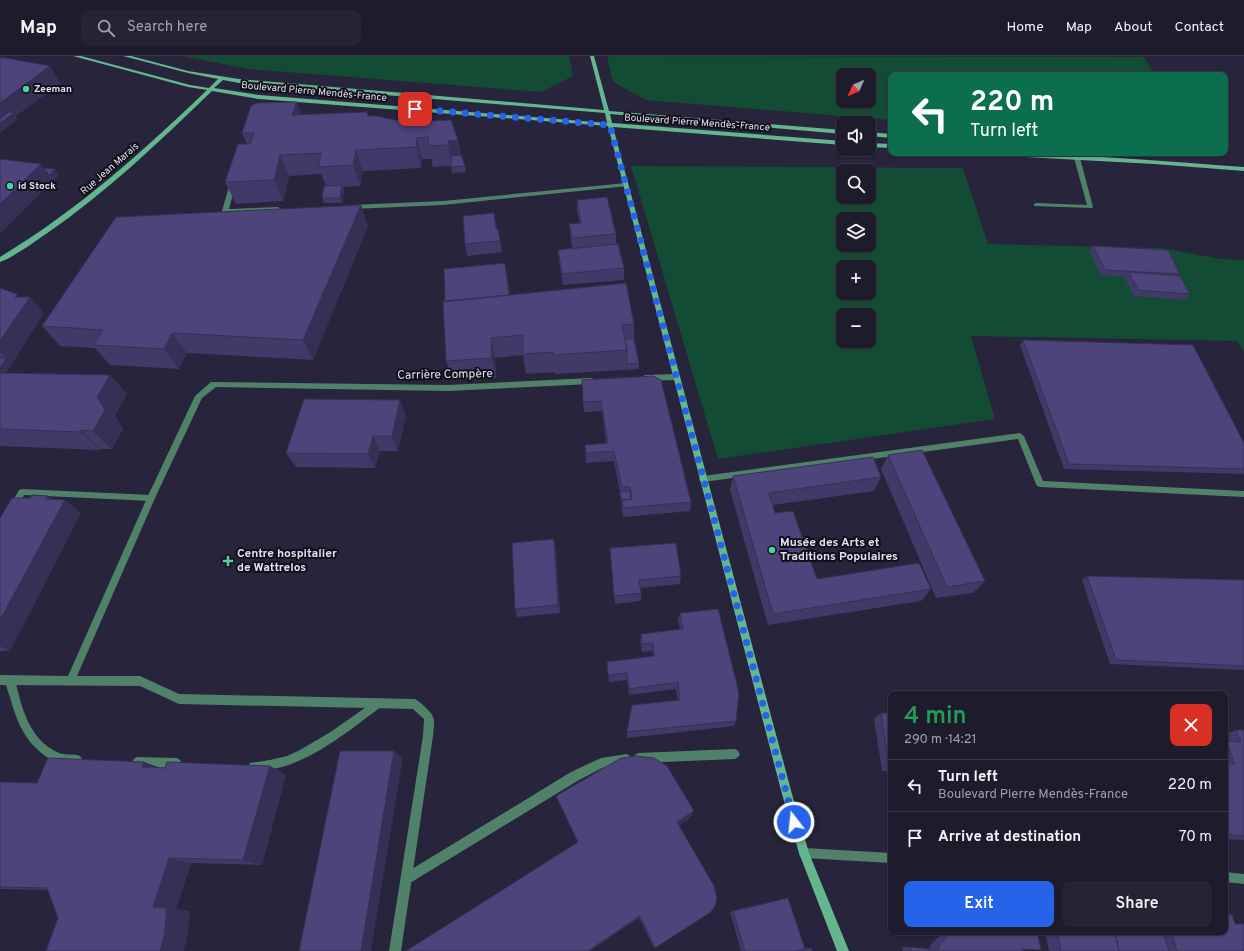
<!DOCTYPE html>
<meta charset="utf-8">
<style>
body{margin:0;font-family:Overpass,sans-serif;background:#252434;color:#f1f3f6;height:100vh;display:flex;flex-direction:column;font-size:15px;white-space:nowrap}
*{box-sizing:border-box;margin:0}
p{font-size:13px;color:#a0a1a9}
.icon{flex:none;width:22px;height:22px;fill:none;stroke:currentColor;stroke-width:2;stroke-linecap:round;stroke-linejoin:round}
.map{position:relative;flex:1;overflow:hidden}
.panel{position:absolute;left:888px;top:635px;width:340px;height:244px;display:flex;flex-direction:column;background:#1d1b2c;border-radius:8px;box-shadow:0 1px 3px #0004,0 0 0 1px #3b3948}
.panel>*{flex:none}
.hud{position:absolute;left:888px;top:16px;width:340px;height:84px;border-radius:8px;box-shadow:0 1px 3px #0004,0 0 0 1px #3b3948;background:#0b6e4f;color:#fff;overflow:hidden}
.needle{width:26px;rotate:225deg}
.fabs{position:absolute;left:836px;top:12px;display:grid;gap:8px}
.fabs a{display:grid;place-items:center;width:40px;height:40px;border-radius:8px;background:#1d1b2c;box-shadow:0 1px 3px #0004,0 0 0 1px #3b3948;font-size:20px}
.pin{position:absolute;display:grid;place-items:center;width:34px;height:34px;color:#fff;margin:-17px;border-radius:8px;box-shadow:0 2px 6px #0006}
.me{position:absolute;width:44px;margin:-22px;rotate:344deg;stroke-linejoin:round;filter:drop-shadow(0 0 3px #0008)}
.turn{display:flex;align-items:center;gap:14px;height:84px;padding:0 16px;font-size:18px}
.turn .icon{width:52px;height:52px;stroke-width:2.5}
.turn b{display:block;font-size:28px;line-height:34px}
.round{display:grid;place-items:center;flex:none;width:42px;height:42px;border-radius:8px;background:#252434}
.summary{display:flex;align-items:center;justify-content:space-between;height:68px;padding:0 16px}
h1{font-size:24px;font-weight:600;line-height:30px;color:#1e9e55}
.primary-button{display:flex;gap:8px;margin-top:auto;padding:8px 16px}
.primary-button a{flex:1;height:46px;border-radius:8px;background:#2563eb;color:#fff;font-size:16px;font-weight:600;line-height:46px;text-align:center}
.primary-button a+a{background:#252434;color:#f1f3f6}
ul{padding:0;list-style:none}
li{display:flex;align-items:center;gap:12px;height:52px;padding:0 16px;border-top:1px solid #3b3948}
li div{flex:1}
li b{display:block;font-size:15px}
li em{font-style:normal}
header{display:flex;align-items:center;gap:24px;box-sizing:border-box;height:56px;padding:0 20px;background:#1d1b2c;border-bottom:1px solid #3b3948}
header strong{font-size:19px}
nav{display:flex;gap:22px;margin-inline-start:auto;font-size:14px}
.search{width:280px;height:36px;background:#252434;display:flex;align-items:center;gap:10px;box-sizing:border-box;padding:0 14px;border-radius:8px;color:#a0a1a9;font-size:15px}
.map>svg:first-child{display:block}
.green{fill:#124c34;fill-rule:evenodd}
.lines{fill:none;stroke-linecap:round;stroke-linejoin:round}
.lane{fill:#508269;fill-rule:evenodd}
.street{fill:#508269;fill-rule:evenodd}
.secondary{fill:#63b68e;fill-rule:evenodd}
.wall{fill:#413a69}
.shaded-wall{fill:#353055}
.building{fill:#4c447a;stroke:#353055}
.route{stroke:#2563eb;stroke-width:7;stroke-dasharray:0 12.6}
.poi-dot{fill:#4ed399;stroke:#100f19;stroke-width:1.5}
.labels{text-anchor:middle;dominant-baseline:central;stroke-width:4;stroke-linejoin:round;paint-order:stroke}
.far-poi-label{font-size:10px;font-weight:bold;fill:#e2e1f1;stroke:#100f19;text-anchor:start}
.far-street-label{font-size:10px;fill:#e2e1f1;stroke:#100f19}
.street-label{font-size:12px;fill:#e2e1f1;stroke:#100f19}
.poi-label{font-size:12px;font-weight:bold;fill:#e2e1f1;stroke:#100f19;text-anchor:start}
</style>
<header>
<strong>Map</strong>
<div class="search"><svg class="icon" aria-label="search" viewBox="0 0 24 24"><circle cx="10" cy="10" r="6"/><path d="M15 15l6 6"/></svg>Search here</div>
<nav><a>Home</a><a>Map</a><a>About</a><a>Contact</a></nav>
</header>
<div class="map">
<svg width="1244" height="895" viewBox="0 0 1244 895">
<rect width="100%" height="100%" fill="#27243b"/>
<path class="green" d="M181 0H569L573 20 541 36 249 13Z
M607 0 1144 1 1155 19H891V64L646 44 613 26ZM843 19H869V45H843Z
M631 110 963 112 988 188 1162 192 1221 203 1244 204V296L1237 285 971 280 995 363 718 403ZM843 115H869V141H843ZM843 163H869V189H843ZM843 211H869V237H843ZM843 259H869V285H843Z"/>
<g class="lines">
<path class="lane" d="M1077 100 1080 102 1093 151 1092 152 1034 150V148L1036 147 1087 149 1074 102Z
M233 125 236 127 229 153 278 151 281 153 278 155 223 156 222 155 230 127Z
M626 127 628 128V130L443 149 352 153 349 151 352 149 443 145Z
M1020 377 1024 380 1043 425 1244 435V441L1040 431 1037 430 1036 428 1018 383 703 426 700 425 699 423 700 421 703 420Z
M22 433 151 439 154 440 155 442 154 444 151 445 24 439 17 452H11L10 450 11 448 19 434Z
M10 619 13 621 15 624C22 652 29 684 59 697 66 700 74 697 80 700L82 703 80 706C72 710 62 708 54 705 28 692 17 668 10 641 8 635 4 627 7 621Z
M379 642 382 644 384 647 382 650C350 674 306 711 265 714 259 714 254 715 250 713L248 710 250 707 270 704 287 700 300 694 332 675Z
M735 693 738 695 740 698 738 701 735 703 638 707 635 705 633 702 635 699 638 697Z
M627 698 630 700 632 703 630 706 602 712 579 724 410 827 406 828 402 827 401 823 402 819 571 716 601 702Z
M137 701 177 702 180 704 182 707 180 710 177 712 137 711 134 709 132 706 134 703Z"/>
<path class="street" d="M676 318 680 321 676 324 645 325 641 322 645 319Z
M592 322 596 325 592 328 448 335 216 331 202 342 155 442 77 620H140L179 638 415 643C419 645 422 648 425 651 437 662 434 665 433 680L401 895H389L423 680 424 663 413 653 179 648 140 630 0 629V619L68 620 147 442 195 340 211 326 448 329Z
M804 792 891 797V807L804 802 800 801 799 797 800 793Z
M1225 816 1244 818V828L1225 826Z"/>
<path class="secondary" d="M73 0H81L190 29 209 32 218 23 188 17 123 0H131L188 15 239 23 604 54 590 0H594L609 55 843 74V78L610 58 612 67 843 85V89L613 71 792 738 809 797 849 895H837L799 797 782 738 608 70 259 43 212 35C159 86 107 136 46 178 34 186 14 201 0 206V201C78 154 141 97 207 34L188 31ZM223 24 239 27 605 57 607 67 259 39 214 32Z
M869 76 891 78V82L869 80Z
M869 87 891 88V92L869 91Z
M984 97C1071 97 1158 105 1244 111V115L1154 108 987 99Z"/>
</g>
<path class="wall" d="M301 58 368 60 458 84 461 99 465 110 466 116 452 117 451 110 433 111 431 103H422L421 112 363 115 360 130 343 131 344 135 342 147H324L322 142 326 130 321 118 289 120 283 145 236 148 225 126 247 88 242 77Z
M577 144 616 178V188L624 212V224L563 229 559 205 558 194 572 192 569 168 580 167 577 156Z
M494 157 497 173 500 184 502 196 467 200 465 188Z
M368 170 313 304 187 297 179 313 110 309 95 292 60 290 42 270Z
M1093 190 1180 218 1179 220 1190 238 1185 244 1133 240 1125 222 1126 221 1101 219 1089 196Z
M507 218 510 239 634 268V283L639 307V313L555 318V316L526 318 523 299 495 302 496 322 452 324 446 305 445 245Z
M0 232 20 241 44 257 6 317 110 319 127 338 115 360 123 373 112 393H100V394L0 390Z
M1023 284 1244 387V418L1064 413 1020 289Z
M653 320 691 446 690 455 623 461 620 441V436L614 405 586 407 585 389 606 387 602 355 584 356 583 346Z
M406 359 398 395H380L375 412 296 411 286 397Z
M888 399 985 525 973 537 936 542 881 413Z
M733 420 881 421 874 435 773 449 775 457 817 523 931 533 921 545 768 569 730 434Z
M52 443 65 444 81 457 10 595H0V462Z
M556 492 560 557 517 561 515 553Z
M610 492 681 520 680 528 640 532 641 537V545L615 548Z
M1087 520 1244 524V614L1110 608 1082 524Z
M680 557 736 665 734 670 627 682V676L678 644 676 633 629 639 627 624 609 626 607 606 653 600 652 595 642 596 640 585 641 578 680 573 678 564Z
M881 657H891V715H882L874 662Z
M1236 674H1244V784L1225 783V678Z
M144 706 160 712 270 710 286 719 262 809 191 807 176 853 190 855 187 882 58 862 48 834 0 833V726L37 727Z
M690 762 679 769 655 892H654L639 862 590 895H406Z
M733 855 805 892H811L812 895H741L730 856Z
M1235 868 1244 895H1049L1045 876H1225Z
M944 876H1037L1041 894H1022L1023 895H903L902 891H911L929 893 931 888Z"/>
<path class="shaded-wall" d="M50 10 61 27 16 60 18 63 0 77V47Z
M297 46 305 67 292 59Z
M417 82 422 103 421 112 416 91Z
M458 84 462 105 452 110 448 89V85Z
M356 94 363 115 360 130 353 109Z
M280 99 289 120 283 145 274 124Z
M41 108 49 119 55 113 59 119 0 178V148Z
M342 129 344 135 342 147 340 142Z
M361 149 368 170 313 304 303 284Z
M494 157 496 168 498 185 496 173Z
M505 207 507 218 512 260 510 249Z
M17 238 25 247 30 241 44 257 0 326V312L6 302 0 296V285L15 241Z
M172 277 187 297 179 313 164 293Z
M491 282 495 302 496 322 492 302Z
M110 319 127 338 115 360 123 373 112 393 93 375 97 341Z
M400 344 406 359 398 395 392 380Z
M81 374 100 393V394L81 376Z
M373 380 380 395 375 412 368 398Z
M48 440 61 451 65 444 81 457 10 595 0 590V564L46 443Z
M554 483 556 492 560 557 558 549Z
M394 695 403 702 371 895H361Z
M144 706 166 714 142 711Z
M270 710 286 719 262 809 243 804Z
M694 755 690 762 674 772 677 766Z
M169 802 191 807 176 853 190 855 187 882 184 895H160L153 851Z
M640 860 639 862 590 895H588Z"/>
<path class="building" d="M0 1 50 10 0 47Z
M297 46 292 59 367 56 368 60H376L405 66 451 64 458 84 448 85V89L428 90 429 81 417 82 416 91 356 94 353 109 318 111 321 97 280 99 274 124 225 126 238 88H250L254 77H242L251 50 257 47Z
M9 56 14 57 0 67V63Z
M461 99 465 110 451 111V100Z
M0 103 41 108 0 148Z
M44 112 55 113 49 119Z
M342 129 340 142H322L324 130Z
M607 141 616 178 572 182 569 168 581 167 577 144Z
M361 149 303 284 172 277 164 293 93 289 103 274 42 270 116 161Z
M494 157 496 173H498L500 185 465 188 463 160Z
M618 188 624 212 562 218 558 194Z
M1093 190 1168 194 1180 218 1105 214Z
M505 207 509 239 445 245 444 213Z
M1129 216 1180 220 1190 238 1138 234Z
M626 227 634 268 622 269 627 294 553 299V296L523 298V279L491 282 492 302 446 305 443 246Z
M0 232 17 238 15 241H30L0 285Z
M625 283H634L639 307 627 308V294Z
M1023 284 1193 289 1244 387V413L1069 408Z
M0 302H6L0 312Z
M0 317 110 319 97 341 105 354 93 375 81 374V376L0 373Z
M653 320 661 324 691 446 623 452 622 444 632 443 630 431H622L614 395 586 397 585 389 608 387 601 345 583 346 582 324Z
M304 343 400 344 392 380H373L368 398 286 397Z
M922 394 985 525 947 531 888 399Z
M873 401 881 421 769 437 775 457 793 455 817 523 919 507 931 533 773 558 733 420Z
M630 435 631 443 622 444V448L620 436Z
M32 439 48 440 46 443 65 444 0 564V462L12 442H30Z
M554 483 558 549 515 553 512 487Z
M676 487 681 520 639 524 641 537 614 540 610 492Z
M1087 520 1244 524V610L1116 604Z
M718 553 739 637 736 665 627 676 632 649 680 644 678 626 629 633 627 617 608 619 607 606 654 600 653 587 642 588 641 578 683 573 680 557Z
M881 657H891V710H889Z
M1236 674H1244V780L1225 778V707L1235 708 1226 685 1241 686Z
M340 695H394L361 895H299Z
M637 700 654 702 667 710 694 755 677 766 714 830 717 842 715 850 711 856 655 892 640 860 588 895H406L578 786 556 740 621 702Z
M48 702 144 706 142 711 165 712 167 706 270 710 243 804 169 802 153 851 167 852 164 881 160 895H46L58 862 47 832 0 831V726L37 727Z
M788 842 805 893 797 895H745L733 855Z
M1225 858 1232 859 1235 868H1244V895H1177L1171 876H1225Z
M952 876H1037L1041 894 1022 893 1023 895H911V891L938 894 940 888Z
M1057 876H1115L1119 895H1061Z
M1115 876H1163L1169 895H1119Z
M811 892 812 895H800Z"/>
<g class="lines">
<path class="route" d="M415 53 610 69 794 766"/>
</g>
<g class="poi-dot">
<circle cx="26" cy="33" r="4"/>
<circle cx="10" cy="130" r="4"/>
<circle cx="772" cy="494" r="4"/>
<path d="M226 499h4v4h4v4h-4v4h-4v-4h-4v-4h4z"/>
</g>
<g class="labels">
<g class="far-poi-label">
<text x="34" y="33">Zeeman</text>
<text x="18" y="130">id Stock</text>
</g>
<g class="far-street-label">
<text transform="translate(314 36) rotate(5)">Boulevard Pierre Mendès-France</text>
<text transform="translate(697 67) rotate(4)">Boulevard Pierre Mendès-France</text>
<text transform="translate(110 113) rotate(-41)">Rue Jean Marais</text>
</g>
<g class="street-label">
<text transform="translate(445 319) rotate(-1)">Carrière Compère</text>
</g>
<g class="poi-label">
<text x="780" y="487">Musée des Arts et<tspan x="780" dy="14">Traditions Populaires</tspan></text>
<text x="237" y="498">Centre hospitalier<tspan x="237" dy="14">de Wattrelos</tspan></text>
</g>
</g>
</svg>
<div class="fabs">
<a><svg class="needle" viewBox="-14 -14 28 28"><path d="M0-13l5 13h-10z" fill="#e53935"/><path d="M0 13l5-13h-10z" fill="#a0a1a9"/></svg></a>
<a><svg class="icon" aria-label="sound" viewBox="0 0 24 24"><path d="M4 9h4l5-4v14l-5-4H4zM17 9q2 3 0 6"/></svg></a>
<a><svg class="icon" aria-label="search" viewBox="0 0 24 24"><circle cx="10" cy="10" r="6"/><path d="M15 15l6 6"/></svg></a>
<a><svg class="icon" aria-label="layers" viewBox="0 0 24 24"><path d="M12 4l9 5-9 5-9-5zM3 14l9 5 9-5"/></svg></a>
<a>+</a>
<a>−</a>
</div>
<div class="pin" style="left:415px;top:53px;background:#d93025"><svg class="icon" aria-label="arrive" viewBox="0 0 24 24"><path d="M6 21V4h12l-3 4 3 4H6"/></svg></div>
<svg class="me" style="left:794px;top:766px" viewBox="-20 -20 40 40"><circle r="17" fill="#2563eb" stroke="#fff" stroke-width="3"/><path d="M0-11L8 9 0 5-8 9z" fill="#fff"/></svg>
<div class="hud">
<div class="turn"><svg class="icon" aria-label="left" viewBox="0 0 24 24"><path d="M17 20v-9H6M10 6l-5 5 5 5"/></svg><div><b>220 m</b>Turn left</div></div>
</div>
<section class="panel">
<div class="summary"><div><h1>4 min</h1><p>290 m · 14:21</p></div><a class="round" style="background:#d93025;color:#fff"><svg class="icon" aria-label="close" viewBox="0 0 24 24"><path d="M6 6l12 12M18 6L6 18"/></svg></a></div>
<ul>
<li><svg class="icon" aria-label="left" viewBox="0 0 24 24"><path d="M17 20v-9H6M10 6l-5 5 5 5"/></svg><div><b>Turn left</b><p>Boulevard Pierre Mendès-France</p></div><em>220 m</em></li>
<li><svg class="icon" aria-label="arrive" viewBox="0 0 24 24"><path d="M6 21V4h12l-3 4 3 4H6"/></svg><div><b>Arrive at destination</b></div><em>70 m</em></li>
</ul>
<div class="primary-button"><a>Exit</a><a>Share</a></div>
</section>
</div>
